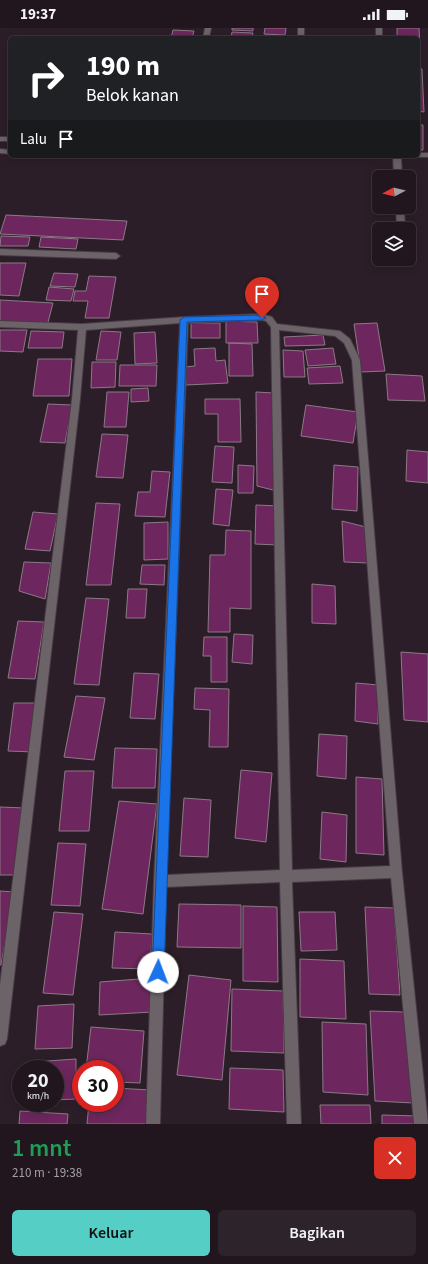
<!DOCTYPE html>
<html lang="id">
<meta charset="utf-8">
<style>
body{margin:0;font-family:"Source Sans 3",sans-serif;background:#2d232b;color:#f1f3f6;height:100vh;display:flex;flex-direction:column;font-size:15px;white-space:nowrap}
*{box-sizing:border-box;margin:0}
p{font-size:13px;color:#a29fa4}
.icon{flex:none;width:22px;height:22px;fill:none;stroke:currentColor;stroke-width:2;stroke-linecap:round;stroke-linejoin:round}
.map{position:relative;height:1096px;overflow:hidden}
.sheet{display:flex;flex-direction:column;background:#21161e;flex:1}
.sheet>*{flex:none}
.hud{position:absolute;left:8px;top:8px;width:412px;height:122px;border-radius:6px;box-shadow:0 2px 10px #0003,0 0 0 1px #3e353c;background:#202124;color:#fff;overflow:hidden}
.needle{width:26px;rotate:263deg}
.tools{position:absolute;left:372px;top:142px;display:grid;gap:8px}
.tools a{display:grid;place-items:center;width:44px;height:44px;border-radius:6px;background:#21161e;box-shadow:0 2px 10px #0003,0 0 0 1px #3e353c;font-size:20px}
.speed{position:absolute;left:12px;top:1032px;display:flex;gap:8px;font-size:20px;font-weight:700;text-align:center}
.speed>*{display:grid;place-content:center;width:52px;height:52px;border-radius:50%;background:#21161e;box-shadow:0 2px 10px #0003,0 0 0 1px #3e353c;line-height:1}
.speed small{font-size:10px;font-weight:400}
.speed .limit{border:6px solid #d22;background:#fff;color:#111}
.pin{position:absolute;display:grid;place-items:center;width:34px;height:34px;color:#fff;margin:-41px -17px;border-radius:50% 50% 50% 0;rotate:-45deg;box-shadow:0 0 4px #0007}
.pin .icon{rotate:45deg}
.me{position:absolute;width:44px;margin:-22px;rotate:2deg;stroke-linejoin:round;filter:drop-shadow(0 0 3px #0008)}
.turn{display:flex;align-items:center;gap:14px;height:84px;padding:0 12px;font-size:18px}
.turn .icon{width:52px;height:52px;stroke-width:2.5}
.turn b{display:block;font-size:28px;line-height:34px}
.then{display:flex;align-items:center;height:38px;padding:0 12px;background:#0003;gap:8px;font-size:15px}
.round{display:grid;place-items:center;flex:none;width:42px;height:42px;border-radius:6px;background:#2d232b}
.headline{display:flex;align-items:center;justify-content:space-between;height:68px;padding:0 12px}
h1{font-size:24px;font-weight:600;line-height:30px;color:#1e9e55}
.primary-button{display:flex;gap:8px;margin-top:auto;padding:8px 12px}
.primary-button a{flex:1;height:46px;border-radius:6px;background:#55cec6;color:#111;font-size:16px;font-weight:600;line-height:46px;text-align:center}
.primary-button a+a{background:#2d232b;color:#f1f3f6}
.status{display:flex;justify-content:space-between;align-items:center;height:28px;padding:0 20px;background:#21161e;direction:ltr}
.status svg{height:11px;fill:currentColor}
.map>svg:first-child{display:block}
.building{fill:#6d275e;stroke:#8b7986}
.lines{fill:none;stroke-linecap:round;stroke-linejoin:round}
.minor-casing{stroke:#483a44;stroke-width:2}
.minor{fill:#6b6368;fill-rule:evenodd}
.route{fill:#1a73e8;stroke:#114b97}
</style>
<div class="status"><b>19:37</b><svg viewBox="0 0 49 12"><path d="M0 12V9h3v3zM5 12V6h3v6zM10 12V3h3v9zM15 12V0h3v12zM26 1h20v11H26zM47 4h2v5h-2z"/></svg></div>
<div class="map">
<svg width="428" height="1096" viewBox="0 0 428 1096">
<rect width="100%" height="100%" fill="#2c1e28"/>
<path class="building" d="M232 0H253V3L232 2Z
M265 0H286L285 7 264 6Z
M397 0H419L420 20H418V10H397Z
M173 2 194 3 192 10H171Z
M232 4 253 5 252 10H231Z
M265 7 286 8V10H264Z
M418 40 422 41 424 84 418 83Z
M418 97H423V122H418Z
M6 187 127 193 123 212 0 206Z
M1 208 30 209 28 218H0Z
M41 209 78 211 76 221 39 219Z
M0 235H26L19 268 0 267Z
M54 245 78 246 75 259 50 258Z
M89 248 116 249 109 290H85L88 273H73L75 263H86Z
M49 259 74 261 71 273 46 272Z
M0 272 53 275 47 298 0 295Z
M226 293 257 294 258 315H226Z
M191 295H220V310H191Z
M377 295 385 343 361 344 354 296Z
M0 302H27L23 324 0 323Z
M31 303 64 304 62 320H28Z
M101 303 121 304 117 332H96Z
M155 304 157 335 135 336 134 305Z
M323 307 325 317 285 318 284 309Z
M229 315 252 316 253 348H229Z
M215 320 216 333 225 332 228 355 186 357 185 339 195 338 194 321Z
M333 320 336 336 308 338 305 322Z
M283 322 303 323 305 349H284Z
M38 331H72L69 368H33Z
M92 334H116L115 359 91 360Z
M120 337H157L156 358H119Z
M340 338 343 355 309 356 307 340Z
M386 346 422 348 425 373 388 372Z
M148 360 149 373 131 374V361Z
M107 364H129L126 399H104Z
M256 364 274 365 277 463 257 458Z
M205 371H240L241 414H218V386H205Z
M48 376 72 377 65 415 40 414Z
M306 377 358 384 353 415 301 408Z
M102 406 128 407 123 450 96 449Z
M215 418 234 419 232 455 212 454Z
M407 422 428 424V455L406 453Z
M238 437 254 438 253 465H238Z
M334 437 358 439 357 483 332 481Z
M152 443 170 444 165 489 135 488 138 464H150Z
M216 461 233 462 229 498 213 496Z
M96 475 120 476 111 557H86Z
M256 477 279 478 278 517 255 516Z
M33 484 58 486 50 523 25 521Z
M342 493 366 499 368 535 344 534Z
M168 494V531L144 532V495Z
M226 502 251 503V581L230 580V604H208L210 527H225Z
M24 534 51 535 45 571 19 563Z
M142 537H165L164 557 140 556Z
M312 556 335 558 336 596 312 595Z
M128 561H147L145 590H126Z
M86 570 109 571 99 657 74 656Z
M18 593 44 594 35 651 8 650Z
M234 606 253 607 252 636 232 634Z
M204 609H227V654H211V628H203Z
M401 624 428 626V694L404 692Z
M134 645 159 646 155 691 130 690Z
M356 655 378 657V696L355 693Z
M195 660 229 661 228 719H209L210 682 194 681Z
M76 668 105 670 94 732 64 729Z
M14 675H40L34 724 8 723Z
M319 706 347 708 346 751 317 748Z
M115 720 157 721 155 760H112Z
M241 742 272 745 266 814 235 810Z
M65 743H94L89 803H59Z
M356 749 382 751 384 827 356 825Z
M184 770 211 772 208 829 180 828Z
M119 773 157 776 143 886 102 881Z
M0 779 25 780 15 847H0Z
M322 784 347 787 346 834 320 831Z
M58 815 86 816 80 878 51 877Z
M0 863 14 864 1 937H0Z
M179 876 241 877V920L177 919Z
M243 878 277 879 278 954 243 953Z
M365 879 394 880 400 967 369 966Z
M54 884 83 886 73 967 43 965Z
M299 884H335L337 922 301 923Z
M115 904 152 906 150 941 112 940Z
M300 931 344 933 346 991 300 989Z
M189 947 231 952 222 1052 177 1047Z
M152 950 153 984 99 987 100 954Z
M232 961 283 963 284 1025 231 1023Z
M74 976 72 1020 35 1021 38 978Z
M370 983 406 984 413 1075 375 1073Z
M322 994 366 996 368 1067 323 1064Z
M91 999 144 1003 140 1055 115 1054V1041H86Z
M76 1031V1071L55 1072V1041H33V1034Z
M230 1040 283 1042 284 1084 229 1081Z
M115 1060 150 1062 147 1096H87L89 1075H115Z
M320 1077H370L371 1096H321Z
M20 1083 68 1086 67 1096H19Z
M382 1087 418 1088 419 1096H382Z"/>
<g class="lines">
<defs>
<path id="minor" d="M205 0H211L209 10H203Z
M298 0H304V10H298Z
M376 0H382V10H376Z
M0 109H10V113H0Z
M0 121 10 122V126L0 125Z
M418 125H428V129H415L418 128Z
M118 128H130L126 130Z
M393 128H401L402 149H394Z
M396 179H404L405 201H397Z
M0 221 116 225 120 228 116 231 0 227Z
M262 286 272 289 277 296 340 303 350 311 360 332 402 844 428 1096H414L391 850 292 854 301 1096H287L280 854 166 859 160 1096H146L154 853 180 295 86 302 80 371 7 1011 5 1016 0 1018V957L72 371 78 302 0 299V293L82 296 184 289ZM262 292 266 293 271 299 280 842 166 847 188 295ZM279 302 335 308 344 315 352 332 390 838 292 842Z"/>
</defs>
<use href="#minor" class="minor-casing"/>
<use href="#minor" class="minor"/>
</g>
<path class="route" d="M262 287 266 290 262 292 187 294 164 944 162 948 158 950 154 948 152 944 180 292 184 289Z"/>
</svg>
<div class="tools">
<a><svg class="needle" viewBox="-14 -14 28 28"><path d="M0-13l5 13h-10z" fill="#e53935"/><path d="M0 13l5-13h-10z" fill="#a29fa4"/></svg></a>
<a><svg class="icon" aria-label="layers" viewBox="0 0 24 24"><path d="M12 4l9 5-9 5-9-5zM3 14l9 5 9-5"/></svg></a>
</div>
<div class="speed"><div>20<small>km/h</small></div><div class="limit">30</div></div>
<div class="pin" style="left:262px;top:290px;background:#d93025"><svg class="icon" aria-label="arrive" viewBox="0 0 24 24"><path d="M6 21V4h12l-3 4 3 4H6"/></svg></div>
<svg class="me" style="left:158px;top:944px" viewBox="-20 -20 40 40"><circle r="19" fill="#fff"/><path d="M0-13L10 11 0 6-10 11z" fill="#1a73e8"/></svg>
<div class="hud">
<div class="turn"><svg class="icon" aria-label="right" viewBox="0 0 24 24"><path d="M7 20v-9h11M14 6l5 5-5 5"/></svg><div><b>190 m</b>Belok kanan</div></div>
<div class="then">Lalu<svg class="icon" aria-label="arrive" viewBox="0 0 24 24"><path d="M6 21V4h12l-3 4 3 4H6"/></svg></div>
</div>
</div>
<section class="sheet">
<div class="headline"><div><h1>1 mnt</h1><p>210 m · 19:38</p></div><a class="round" style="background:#d93025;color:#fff"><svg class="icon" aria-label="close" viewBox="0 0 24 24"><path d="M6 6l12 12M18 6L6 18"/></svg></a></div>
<div class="primary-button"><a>Keluar</a><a>Bagikan</a></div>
</section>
